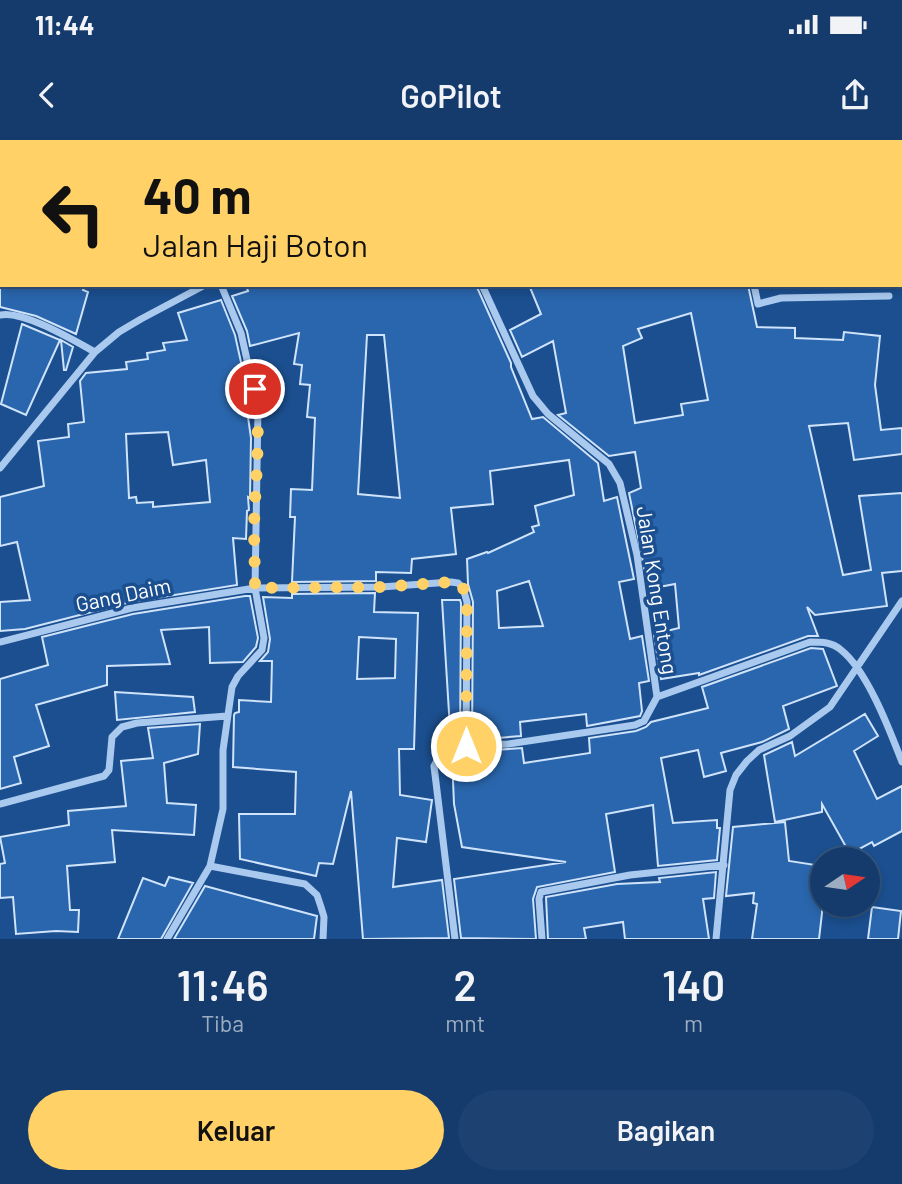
<!DOCTYPE html>
<html lang="id">
<style>
body{margin:0;font-family:Barlow,sans-serif;background:#1d4271;color:#f1f3f6;height:100vh;display:flex;flex-direction:column;font-size:26px;white-space:nowrap}
*{box-sizing:border-box;margin:0}
p{font-size:23px;color:#9dadc1}
.icon{flex:none;width:38px;height:38px;fill:none;stroke:currentColor;stroke-width:2;stroke-linecap:round;stroke-linejoin:round}
.map{position:relative;height:799px;overflow:hidden}
.details{display:flex;flex-direction:column;background:#143b6b;flex:1}
.details>*{flex:none}
.guide{position:absolute;left:0px;top:0px;width:903px;height:147px;box-shadow:0 4px 10px #0003,0 0 0 2px #33557e;background:#ffd166;color:#111;overflow:hidden}
.needle{width:46px;rotate:77deg}
.controls{position:absolute;left:810px;top:707px;display:grid;gap:14px}
.controls a{display:grid;place-items:center;width:70px;height:70px;border-radius:50%;background:#143b6b;box-shadow:0 4px 10px #0003,0 0 0 2px #33557e;font-size:35px}
.pin{position:absolute;display:grid;place-items:center;width:60px;height:60px;color:#fff;margin:-30px;border:4px solid #fff;border-radius:50%;box-shadow:0 2px 7px #0007}
.me{position:absolute;width:77px;margin:-38px;rotate:0deg;stroke-linejoin:round;filter:drop-shadow(0 0 5px #0008)}
.turn{display:flex;align-items:center;gap:24px;height:147px;padding:0 28px;font-size:32px}
.turn .icon{width:91px;height:91px;stroke-width:2.5}
.turn b{display:block;font-size:49px;line-height:60px}
.eta{display:flex;justify-content:space-evenly;align-items:center;height:119px;text-align:center}
.eta b{font-size:42px;font-weight:600;line-height:49px}
.primary-button{display:flex;gap:14px;margin-top:auto;padding:14px 28px}
.primary-button a{flex:1;height:80px;border-radius:42px;background:#ffd166;color:#111;font-size:28px;font-weight:600;line-height:80px;text-align:center}
.primary-button a+a{background:#1d4271;color:#f1f3f6}
.status{display:flex;justify-content:space-between;align-items:center;height:49px;padding:0 35px;background:#143b6b;direction:ltr}
.status svg{height:19px;fill:currentColor}
header{display:flex;justify-content:space-between;align-items:center;height:91px;padding:0 28px;background:#143b6b;font-size:32px;font-weight:600}
.map>svg:first-child{display:block}
.building{fill:#2a66ad;stroke:#cfe3fa;stroke-width:2;fill-rule:evenodd}
.lines{fill:none;stroke-linecap:round;stroke-linejoin:round}
.street{stroke:#a9c9ee;stroke-width:7}
.route{stroke:#ffd166;stroke-width:12;stroke-dasharray:0 21.6}
.labels{text-anchor:middle;dominant-baseline:central;stroke-width:7;stroke-linejoin:round;paint-order:stroke}
.street-label{font-size:21px;fill:#fff;stroke:#1b4f8f}
</style>
<div class="status"><b>11:44</b><svg viewBox="0 0 49 12"><path d="M0 12V9h3v3zM5 12V6h3v6zM10 12V3h3v9zM15 12V0h3v12zM26 1h20v11H26zM47 4h2v5h-2z"/></svg></div>
<header><svg class="icon" aria-label="back" viewBox="0 0 24 24"><path d="M15 5l-7 7 7 7"/></svg>GoPilot<svg class="icon" aria-label="share" viewBox="0 0 24 24"><path d="M12 15V3M7 8l5-5 5 5M5 13v7h14v-7"/></svg></header>
<div class="map">
<svg width="902" height="799" viewBox="0 0 902 799">
<rect width="100%" height="100%" fill="#1b4f8f"/>
<path class="building" d="M0 145H85L83 150 88 152 76 194 36 176 0 167Z
M246 145H476L511 223V227L532 279 543 277 598 323 604 361 617 357 634 439 619 442 630 499 642 496 649 541 639 543 642 571 640 576 587 586 586 574 520 582 521 596 472 600 473 462 468 444 467 419 487 412 488 413 534 392 532 387 539 385 535 366 574 355 569 320 490 331 493 364 451 368 456 414 412 419 411 433 376 432V441L292 442 295 377H290L291 349 312 350 315 278 307 277 310 245 300 244 302 225 294 224 299 193 250 206 247 191 232 156 248 151ZM367 195H384L400 358 358 354ZM529 441 543 486 499 488 497 451Z
M529 145H748L757 187 795 188V198L843 200 844 192 880 196 875 245 881 290 902 288V314L854 320 848 283 809 286 843 435 871 430 859 356 902 353V431L882 433 887 466 815 475 807 467 818 496H808L699 535V533L661 539 654 494 679 488 675 444 659 447 657 435 646 437 629 353 641 348 635 312 609 316 558 275 566 273 553 201 522 217 510 190 541 174ZM691 173 708 260 681 264 683 275 635 283 623 206 642 198 638 189Z
M221 160 235 195 250 263H246L251 298 250 358 248 357 249 370 247 371 246 399 233 398 237 445 131 462 25 489 0 491V462L30 460 17 402 0 406V357L44 346 38 301 69 297 68 284 84 282 80 241 86 233 127 229 126 222 148 219 147 213 165 210 163 203 187 200 178 173ZM168 292 173 325 206 320 210 362 153 367V362L137 363 136 357 129 358 126 294Z
M22 184 60 200 26 275 1 264Z
M61 200 73 207 66 230H64Z
M375 453 374 472 418 473 414 609H399L400 655 432 660 426 702 397 698 393 747 442 740 449 798 363 799 351 651 333 724 319 723 316 736 240 719 239 674H295L296 632 233 627 234 575 235 573 239 572V560L271 562 272 521H260L268 512 270 499 263 457 292 458V454ZM359 497 396 499 395 538 357 539Z
M245 456H250L258 498 256 507 243 522 210 523 209 487 161 490 170 524 107 526V545L36 565 49 606 14 617 21 643 0 649V539L48 525 42 497 133 474Z
M442 460H460L461 463 460 602 451 605Z
M811 508 823 509 837 546 783 566 789 589 762 602 721 613 726 631 704 637 698 610 661 618 673 683 717 680V688H720L717 720 658 726 653 665 606 674 615 732 537 747 533 759 536 799 461 798 454 739 566 722 462 707 454 664 452 617 467 612 522 608 524 623 590 613 589 598 636 591 646 587 651 582 708 568 702 547Z
M115 552 193 557 195 572 117 580Z
M865 574 878 596 854 611 877 659 902 646V691L874 706 872 702 850 714 822 664V672L775 682 764 615 792 602 795 616Z
M200 584 198 614 164 623 167 663 196 665 194 695 112 690 115 722 67 726 70 770H79L78 792 56 791 16 794 13 757 0 758V724L5 723 0 697 69 685 68 671 126 666 121 621 153 618 148 588Z
M785 682 789 721 822 726V773L819 799H752L757 764 753 763 754 753 726 756 733 687Z
M716 732 714 758 703 759 709 799H625L623 782 584 788 586 799H548L546 757 617 744 660 742 659 738Z
M169 737 193 743 161 799H118L143 738 165 746Z
M205 746 317 776 314 799H174Z
M872 767 901 771 898 799H868Z"/>
<g class="lines">
<path class="street" d="M143 0 144 2
M324 0 333 2
M557 0 558 2
M483 2 489 0
M732 2V0
M482 145 533 256 548 274 609 324 620 343 637 415 657 557
M754 145 758 164 781 158 889 156
M0 175C23 170 73 200 95 212
M0 328 95 212 119 192 141 179 205 145
M0 502 132 468 255 448 381 447 451 442 458 443 463 448 467 462 466 606
M657 557 810 502C822 502 832 502 841 510 867 530 890 591 902 622
M0 664 104 636 109 630 112 597 122 587 137 583 227 576
M210 726 305 744 317 755 321 767 324 777 323 799
M167 799 210 726 223 669V610L232 547 238 536 262 510 264 498 255 448 258 269 241 193 221 145
M455 799 434 626 440 615 466 606 508 604 635 585 644 581 657 557
M542 799 539 759 541 752 630 735 724 725
M716 799 730 650 736 635 747 621 759 610 790 596 830 567 902 461"/>
</g>
<g class="lines">
<path class="route" d="M255 249C260 286 257 324 255 362 253 391 255 420 255 448L381 447 450 442 458 443 463 448 467 462 466 606"/>
</g>
<g class="labels">
<g class="street-label">
<text transform="translate(658 450) rotate(81)">Jalan Kong Entong</text>
<text transform="translate(123 454) rotate(-12)">Gang Daim</text>
</g>
</g>
</svg>
<div class="controls">
<a><svg class="needle" viewBox="-14 -14 28 28"><path d="M0-13l5 13h-10z" fill="#e53935"/><path d="M0 13l5-13h-10z" fill="#9dadc1"/></svg></a>
</div>
<div class="pin" style="left:255px;top:249px;background:#d93025"><svg class="icon" aria-label="arrive" viewBox="0 0 24 24"><path d="M6 21V4h12l-3 4 3 4H6"/></svg></div>
<svg class="me" style="left:466px;top:606px" viewBox="-20 -20 40 40"><circle r="17" fill="#ffd166" stroke="#fff" stroke-width="3"/><path d="M0-11L8 9 0 5-8 9z" fill="#fff"/></svg>
<div class="guide">
<div class="turn"><svg class="icon" aria-label="left" viewBox="0 0 24 24"><path d="M17 20v-9H6M10 6l-5 5 5 5"/></svg><div><b>40 m</b>Jalan Haji Boton</div></div>
</div>
</div>
<section class="details">
<div class="eta">
<div><b>11:46</b><p>Tiba</p></div>
<div><b>2</b><p>mnt</p></div>
<div><b>140</b><p>m</p></div>
</div>
<div class="primary-button"><a>Keluar</a><a>Bagikan</a></div>
</section>
